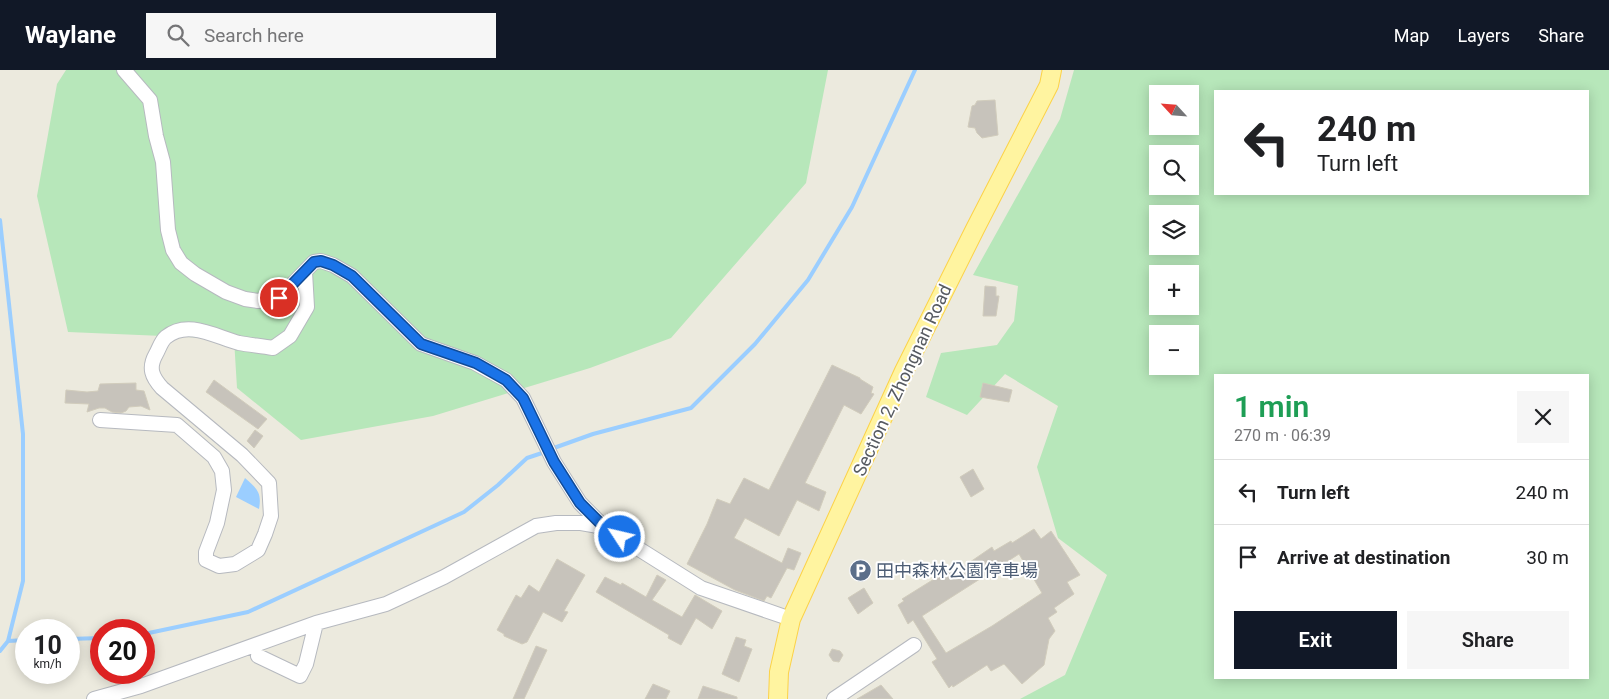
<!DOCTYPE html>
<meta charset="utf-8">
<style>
body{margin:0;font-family:Roboto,"Noto Sans TC",sans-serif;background:#f6f6f6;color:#202124;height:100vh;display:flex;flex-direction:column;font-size:19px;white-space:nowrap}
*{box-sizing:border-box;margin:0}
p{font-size:16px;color:#757577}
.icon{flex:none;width:28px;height:28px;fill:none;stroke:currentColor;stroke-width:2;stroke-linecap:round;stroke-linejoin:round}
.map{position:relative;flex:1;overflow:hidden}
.side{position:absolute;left:1214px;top:304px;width:375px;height:305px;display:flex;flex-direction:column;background:#fff;border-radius:0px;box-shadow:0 2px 12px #0003}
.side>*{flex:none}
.guide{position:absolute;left:1214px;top:20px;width:375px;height:105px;border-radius:0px;box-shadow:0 2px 12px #0003;background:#fff;color:#202124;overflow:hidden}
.needle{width:32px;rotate:296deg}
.buttons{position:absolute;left:1149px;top:15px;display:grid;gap:10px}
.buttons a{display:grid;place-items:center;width:50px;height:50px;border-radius:0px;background:#fff;box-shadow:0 2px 12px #0003;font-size:25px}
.speed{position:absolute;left:15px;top:549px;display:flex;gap:10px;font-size:25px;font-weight:700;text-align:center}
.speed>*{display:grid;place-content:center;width:65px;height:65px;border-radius:50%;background:#fff;box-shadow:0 2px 12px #0003;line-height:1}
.speed small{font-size:12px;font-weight:400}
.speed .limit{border:8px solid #d22;background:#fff;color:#111}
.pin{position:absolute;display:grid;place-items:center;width:42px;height:42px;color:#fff;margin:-21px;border:2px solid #fff;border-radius:50%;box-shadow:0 1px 5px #0007}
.me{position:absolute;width:55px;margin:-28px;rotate:305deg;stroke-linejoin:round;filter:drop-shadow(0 0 4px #0008)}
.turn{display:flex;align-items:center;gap:18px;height:105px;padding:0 20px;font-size:22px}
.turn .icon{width:65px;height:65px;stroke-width:2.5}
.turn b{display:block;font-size:35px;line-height:42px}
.round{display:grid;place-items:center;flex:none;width:52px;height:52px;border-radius:0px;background:#f6f6f6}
.summary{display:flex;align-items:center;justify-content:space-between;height:85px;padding:0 20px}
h1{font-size:30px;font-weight:600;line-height:38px;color:#1e9e55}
.button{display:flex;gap:10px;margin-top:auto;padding:10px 20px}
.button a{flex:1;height:58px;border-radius:0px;background:#111827;color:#fff;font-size:20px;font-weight:600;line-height:58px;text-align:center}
.button a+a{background:#f6f6f6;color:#202124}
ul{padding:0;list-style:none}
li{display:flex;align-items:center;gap:15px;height:65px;padding:0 20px;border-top:1px solid #e0e0e0}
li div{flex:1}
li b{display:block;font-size:19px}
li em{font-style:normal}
header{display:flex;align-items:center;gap:30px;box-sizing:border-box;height:70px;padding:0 25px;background:#111827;color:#fff}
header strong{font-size:24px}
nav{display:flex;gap:28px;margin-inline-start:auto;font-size:18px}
.search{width:350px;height:45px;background:#f6f6f6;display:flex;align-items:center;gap:12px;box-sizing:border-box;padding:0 18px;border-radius:0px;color:#757577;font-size:19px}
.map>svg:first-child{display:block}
.green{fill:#b7e7ba;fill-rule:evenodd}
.water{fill:#9bceff}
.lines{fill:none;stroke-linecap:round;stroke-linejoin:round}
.stream{stroke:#9bceff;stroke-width:4}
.building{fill:#c7c3bb;stroke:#d1ccbc;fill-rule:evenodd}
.minor-casing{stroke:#b6b9bf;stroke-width:16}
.major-casing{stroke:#fcd247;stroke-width:20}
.minor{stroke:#fff;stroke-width:14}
.major{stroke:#fff4a0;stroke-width:18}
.route-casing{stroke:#114b97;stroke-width:12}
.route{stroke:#1a73e8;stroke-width:9}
.labels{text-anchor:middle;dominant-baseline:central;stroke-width:4;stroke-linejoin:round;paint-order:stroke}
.street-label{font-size:18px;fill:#575b61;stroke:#fff}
.service-label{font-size:18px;fill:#4e5e75;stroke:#fff;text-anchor:start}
</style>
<header>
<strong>Waylane</strong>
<div class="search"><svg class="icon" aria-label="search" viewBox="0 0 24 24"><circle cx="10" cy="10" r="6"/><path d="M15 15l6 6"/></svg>Search here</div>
<nav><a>Map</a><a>Layers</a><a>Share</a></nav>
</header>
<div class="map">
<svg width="1609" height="629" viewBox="0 0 1609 629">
<rect width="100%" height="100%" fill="#eceade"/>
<path class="green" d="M66 0H828L806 113 671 268 590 298 433 346 301 370 237 318 234 269 68 262 37 126 57 14Z
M1074 0H1609V629H1020L1065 605 1107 505 1058 468 1037 397 1058 336 1005 304 967 345 926 327 941 283 997 275 1014 251 1018 216 973 205 1060 49ZM1215 21H1588V124H1215ZM1158 24H1190V56H1158ZM1158 84H1190V116H1158ZM1158 144H1190V176H1158ZM1158 204H1190V236H1158ZM1158 264H1190V296H1158ZM1215 305H1588V608H1215Z"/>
<path class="water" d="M245 408C257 419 262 422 259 439L236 427Z"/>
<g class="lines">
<path class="stream" d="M0 150 23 364V511L8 571 0 581
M551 379 593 364 691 338 755 274 808 210 852 137 915 0
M144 564 248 542 464 442 498 415 527 388 545 382
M69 569 101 568
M8 571 26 570"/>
</g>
<path class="building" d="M995 30 998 65 982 68 977 63 975 58 968 57 972 36 975 35 977 31Z
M985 216 996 217V226H999L996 246H983Z
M832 295 860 308V309L873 317 871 323 874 324 861 344 844 335 805 413 826 422 819 441 797 430 779 466 745 448 734 468 782 493 788 478 801 483 794 500 787 498 771 528 767 526 764 531 735 520 687 494 707 454 717 429 730 434 744 408 769 420Z
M214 310 267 349 258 359 206 322Z
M136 313V320L144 321 150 340 141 336 129 337 126 341 121 343 112 342 105 338H99L87 342 89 334 65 333 66 320 87 322 98 321 100 314Z
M983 313 1012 320 1009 332 980 327Z
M255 360 263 366 254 378 247 371Z
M973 399 984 419 971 427 960 407Z
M1034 459 1041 469 1051 461 1080 505 1067 512 1074 524 1054 538 1057 542 1048 548 1055 561 1049 569 1044 595 1022 614 1004 594 991 601 987 595 953 617 952 615 949 618 932 592 937 589 913 550 908 554 898 535 904 531 902 529 955 496 957 501 992 477 994 481 1011 471 1012 473ZM1019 484 1042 523 992 556 946 583 922 546Z
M557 489 585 505 564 541 568 542 562 552 543 542 527 572 522 574 504 566V564L497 560 516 525 521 528 529 515 539 522Z
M657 505 666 510 652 530 682 547 695 525 722 541 712 559 696 548 681 575 668 568 669 565 596 522 605 507 621 515 622 513 646 527Z
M864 518 873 533 858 544 848 528Z
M736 567 746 570 744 576 752 579 739 612 722 604Z
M536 576 547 580 524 629H513Z
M832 579 840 581 843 585 839 592 833 591 829 585Z
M653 614 670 621 666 629H645Z
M881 615 893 629H857Z
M703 616 737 627V629H698Z"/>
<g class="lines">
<defs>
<path id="minor" d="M124 0 150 30 156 66 163 92 168 160 173 180 181 193 195 204 226 222 245 229 258 231 279 228 314 192 321 191 333 195 352 206 421 274 475 293 506 310 523 328 554 392 580 433 604 457 701 518 791 549
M100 350 177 355 214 387 222 401 224 420 217 453 206 482V490L219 496 235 494 258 480 265 464 271 446 269 413 242 385 162 318C152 307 148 298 156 284 159 279 161 271 166 267 188 249 216 267 239 273 250 275 262 276 273 278L290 266 307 237 305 202
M258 586 300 606 306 594 316 553
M94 629 141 616 316 553 386 534 444 507 536 456 556 453H581L604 457
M834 629 914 575"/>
<path id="major" d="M778 629 779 602 791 549 904 301 975 159 1049 15 1052 0"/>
</defs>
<use href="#minor" class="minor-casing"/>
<use href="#major" class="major-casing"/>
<use href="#minor" class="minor"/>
<use href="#major" class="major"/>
</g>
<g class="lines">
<defs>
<path id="route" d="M279 228 314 192 321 191 333 195 352 206 421 274 476 293 506 310 523 328 554 392 580 433 604 457 620 467"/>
</defs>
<use href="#route" class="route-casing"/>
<use href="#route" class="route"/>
</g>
<defs>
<symbol id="parking-disc" viewBox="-11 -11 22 22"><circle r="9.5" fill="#5c6f8a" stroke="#fff"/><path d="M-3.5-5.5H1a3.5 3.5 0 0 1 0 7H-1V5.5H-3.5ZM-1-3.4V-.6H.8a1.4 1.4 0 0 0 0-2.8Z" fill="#fff"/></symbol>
</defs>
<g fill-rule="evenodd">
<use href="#parking-disc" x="848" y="488" width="25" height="25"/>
</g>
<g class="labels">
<g class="street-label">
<text transform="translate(902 310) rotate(-65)">Section 2, Zhongnan Road</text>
</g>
<g class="service-label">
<text x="876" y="500">田中森林公園停車場</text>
</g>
</g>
</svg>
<div class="buttons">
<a><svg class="needle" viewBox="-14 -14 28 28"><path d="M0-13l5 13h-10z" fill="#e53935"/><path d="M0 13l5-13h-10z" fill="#757577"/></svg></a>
<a><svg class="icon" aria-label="search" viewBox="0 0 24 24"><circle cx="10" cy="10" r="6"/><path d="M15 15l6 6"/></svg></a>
<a><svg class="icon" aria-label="layers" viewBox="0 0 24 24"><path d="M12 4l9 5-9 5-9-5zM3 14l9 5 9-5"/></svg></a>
<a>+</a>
<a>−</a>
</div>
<div class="speed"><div>10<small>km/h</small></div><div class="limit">20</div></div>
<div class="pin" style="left:279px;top:228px;background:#d93025"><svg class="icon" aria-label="arrive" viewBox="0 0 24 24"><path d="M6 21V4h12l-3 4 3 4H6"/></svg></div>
<svg class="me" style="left:620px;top:467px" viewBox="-20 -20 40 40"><circle r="17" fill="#1a73e8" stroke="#fff" stroke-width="3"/><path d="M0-11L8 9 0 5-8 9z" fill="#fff"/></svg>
<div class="guide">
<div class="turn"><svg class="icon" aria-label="left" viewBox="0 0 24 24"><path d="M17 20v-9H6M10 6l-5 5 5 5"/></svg><div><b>240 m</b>Turn left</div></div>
</div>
<section class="side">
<div class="summary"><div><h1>1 min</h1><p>270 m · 06:39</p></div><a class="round"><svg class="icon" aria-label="close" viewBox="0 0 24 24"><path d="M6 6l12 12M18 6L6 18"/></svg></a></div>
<ul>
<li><svg class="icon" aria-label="left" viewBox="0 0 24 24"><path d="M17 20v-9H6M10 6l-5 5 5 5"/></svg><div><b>Turn left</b></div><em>240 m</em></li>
<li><svg class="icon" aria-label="arrive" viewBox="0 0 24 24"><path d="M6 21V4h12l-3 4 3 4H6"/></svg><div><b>Arrive at destination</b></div><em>30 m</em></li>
</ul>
<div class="button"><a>Exit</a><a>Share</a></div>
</section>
</div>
